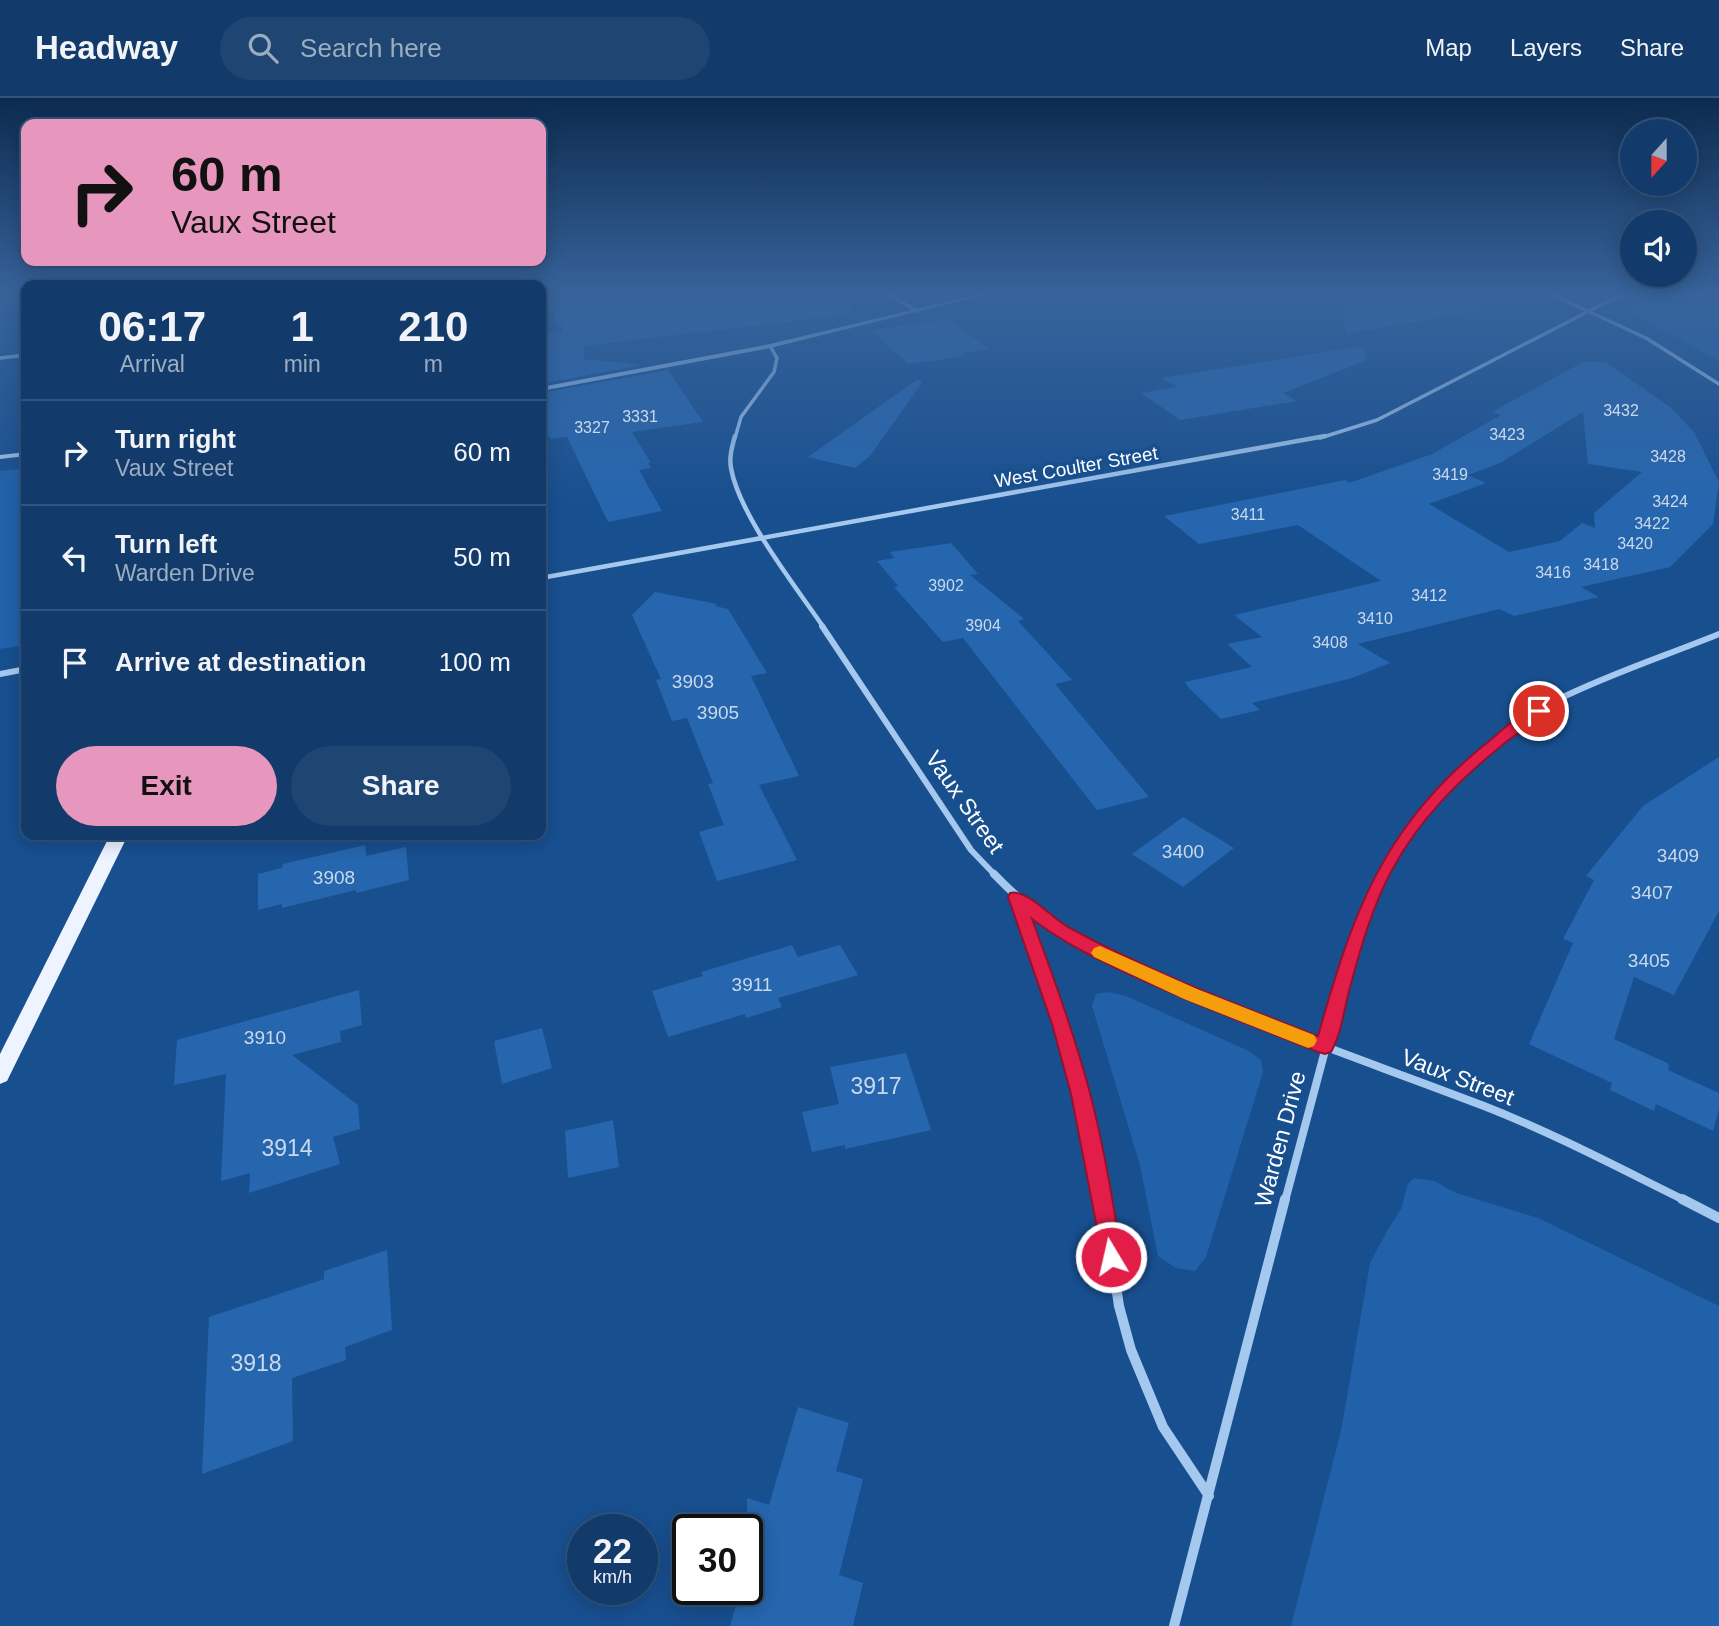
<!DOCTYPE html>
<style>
body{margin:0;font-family:Helvetica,sans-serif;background:#1f4673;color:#f1f3f6;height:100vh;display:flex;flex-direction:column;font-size:26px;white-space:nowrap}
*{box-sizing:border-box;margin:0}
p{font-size:23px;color:#9cadc1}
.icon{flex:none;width:38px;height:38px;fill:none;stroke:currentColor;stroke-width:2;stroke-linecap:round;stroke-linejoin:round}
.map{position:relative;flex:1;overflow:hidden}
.panel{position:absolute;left:21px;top:182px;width:525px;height:560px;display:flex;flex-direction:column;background:#123b6b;border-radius:14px;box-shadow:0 4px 18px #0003,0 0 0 2px #31557e}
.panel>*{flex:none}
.top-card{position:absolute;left:21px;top:21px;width:525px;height:147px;border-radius:14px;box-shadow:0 4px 18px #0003,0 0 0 2px #31557e;background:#e797bd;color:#111;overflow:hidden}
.needle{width:46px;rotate:201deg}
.tools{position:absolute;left:1620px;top:21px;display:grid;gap:14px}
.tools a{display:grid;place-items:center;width:77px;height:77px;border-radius:50%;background:#123b6b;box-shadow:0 4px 18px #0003,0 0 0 2px #31557e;font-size:35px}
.speed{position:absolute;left:567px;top:1416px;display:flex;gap:14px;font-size:35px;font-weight:700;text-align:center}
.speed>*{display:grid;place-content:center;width:91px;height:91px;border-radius:50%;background:#123b6b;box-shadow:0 4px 18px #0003,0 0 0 2px #31557e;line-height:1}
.speed small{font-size:18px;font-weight:400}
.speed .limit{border:4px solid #111;border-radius:10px;background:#fff;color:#111}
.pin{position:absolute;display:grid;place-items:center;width:60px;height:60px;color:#fff;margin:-30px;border:4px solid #fff;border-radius:50%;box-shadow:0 2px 7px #0007}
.me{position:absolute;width:77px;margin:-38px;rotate:351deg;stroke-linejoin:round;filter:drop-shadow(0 0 5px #0008)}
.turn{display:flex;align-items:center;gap:24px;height:147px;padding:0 35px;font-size:32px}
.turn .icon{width:91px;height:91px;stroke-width:2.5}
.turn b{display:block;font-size:49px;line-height:60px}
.eta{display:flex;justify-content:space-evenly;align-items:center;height:119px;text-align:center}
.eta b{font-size:42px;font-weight:700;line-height:49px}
.action{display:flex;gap:14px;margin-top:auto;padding:14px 35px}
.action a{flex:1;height:80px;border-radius:42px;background:#e797bd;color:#111;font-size:28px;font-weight:700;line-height:80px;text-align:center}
.action a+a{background:#1f4673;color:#f1f3f6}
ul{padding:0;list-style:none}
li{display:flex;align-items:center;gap:21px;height:105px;padding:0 35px;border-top:2px solid #31557e}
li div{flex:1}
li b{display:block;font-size:26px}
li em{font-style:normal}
header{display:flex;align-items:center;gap:42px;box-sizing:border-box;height:98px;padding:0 35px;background:#123b6b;border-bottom:2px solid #31557e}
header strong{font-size:33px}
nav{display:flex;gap:38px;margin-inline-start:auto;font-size:24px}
.search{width:490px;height:63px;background:#1f4673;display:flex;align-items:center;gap:18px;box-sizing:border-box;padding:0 24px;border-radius:38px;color:#9cadc1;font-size:26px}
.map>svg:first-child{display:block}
.green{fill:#2061a9}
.building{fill:#2666ae;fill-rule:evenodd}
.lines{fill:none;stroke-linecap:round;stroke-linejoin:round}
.minor-far4{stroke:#a5c8ef;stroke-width:3.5}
.minor-far3{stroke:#a5c8ef;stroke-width:4.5}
.minor-far2{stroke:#a5c8ef;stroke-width:6}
.minor-far1{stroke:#a5c8ef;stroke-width:8}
.minor{stroke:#a5c8ef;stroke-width:10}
.tertiary{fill:#a5c8ef;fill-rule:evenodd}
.primary{fill:#edf4ff;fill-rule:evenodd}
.route{fill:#e11d48;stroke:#92132f;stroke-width:2}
.slow{fill:#f59e0b}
.labels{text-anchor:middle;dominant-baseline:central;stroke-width:7;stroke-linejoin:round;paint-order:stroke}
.far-number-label{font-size:16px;fill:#c9d9eb}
.far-street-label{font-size:19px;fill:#fff;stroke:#184f8f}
.number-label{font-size:19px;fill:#c9d9eb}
.street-label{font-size:23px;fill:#fff;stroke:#184f8f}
.near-number-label{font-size:23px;fill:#c9d9eb}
</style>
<header>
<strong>Headway</strong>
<div class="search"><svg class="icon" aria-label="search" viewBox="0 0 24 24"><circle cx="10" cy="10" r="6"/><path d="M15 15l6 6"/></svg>Search here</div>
<nav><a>Map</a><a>Layers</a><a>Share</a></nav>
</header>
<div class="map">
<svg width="1719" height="1528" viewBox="0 0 1719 1528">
<rect width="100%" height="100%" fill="#184f8f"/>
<path class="green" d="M1663 194H1719V263L1630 215 1632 210Z
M26 370V547L0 551V373Z
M1109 894 1126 898 1249 953 1261 962 1263 974 1206 1159 1195 1173 1176 1170 1158 1158 1140 1067 1092 908 1096 896Z
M1414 1080 1434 1083 1456 1095 1538 1120 1719 1208V1528H1291L1341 1333 1370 1165 1387 1133 1401 1111 1408 1086Z"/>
<path class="building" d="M619 194H849L851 216 584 248V261L642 267 541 286V236L564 234 544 204Z
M1340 194H1481L1482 212 1346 236Z
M949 221 989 251 962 255 966 258 908 266 870 232Z
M1364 248 1367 262 1283 295 1297 303 1180 322 1141 295 1177 289 1161 280Z
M1583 264H1605L1670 309 1694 334 1719 384 1713 426 1670 469 1581 489 1599 499 1514 518 1499 511 1358 546 1390 565 1352 580 1252 605 1260 612 1221 621 1189 590 1185 584 1252 569 1227 546 1262 539 1234 517 1381 483 1298 427 1199 446 1164 418 1345 382 1349 385 1432 356 1501 317 1492 314ZM1583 314 1588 366 1642 374 1594 415 1595 430 1582 425 1560 443 1509 454 1429 406 1486 385 1468 377 1500 365Z
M668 272 703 324 632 334 651 365H648L651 370 639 372 662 413 608 424 567 339 550 341 541 322V295Z
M918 281 922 285 870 358 855 370 808 359Z
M951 445 978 476 970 477 1024 521 1018 523 1072 582 1055 586 1149 699 1097 712 963 540 943 544 894 489 898 488 877 463 894 460 890 454Z
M655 494 717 506 715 508 728 511 767 575 751 578 799 678 759 687 797 762 717 783 699 734 724 727 708 686 713 685 687 620 672 623 656 582 661 581 632 517Z
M1719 659V813L1674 897 1634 879 1614 941 1663 963 1669 966 1668 972 1719 995V1011L1713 1033 1656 1006 1654 1013 1610 992 1612 985 1529 946 1573 845 1563 841 1594 782 1586 778 1643 708Z
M1183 719 1234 750 1183 789 1132 756Z
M365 747 366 758 406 749 409 782 356 795V792L282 810V806L258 812V776L282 770 283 766Z
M792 847 798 859 840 847 858 877 778 900 782 909 746 920 745 916 668 939 652 893 703 878 701 874Z
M359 892 362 927 340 933 341 944 292 957 358 1007 360 1031 333 1039 340 1066 249 1095 250 1075 221 1083 226 976 174 987 177 942Z
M542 930 552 970 502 986 494 943Z
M906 955 931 1032 845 1051V1047L812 1054 802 1014 839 1006 830 969Z
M613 1022 619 1069 568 1080 565 1033Z
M387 1152 392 1232 345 1249 346 1262 292 1280 293 1343 202 1376 209 1219 324 1181V1173Z
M798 1309 849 1325 836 1373 863 1381 839 1477 863 1485 853 1528H730L741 1491H747V1400L769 1407Z"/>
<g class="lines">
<path class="minor-far4" d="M885 194 917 213
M1547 194 1646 240 1719 286
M541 196 557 194
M0 260 26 257
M735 340 741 319 774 274 777 260 770 248
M1320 340 1377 322 1626 194"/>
<path class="minor-far3" d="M735 338C732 349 729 359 731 370 739 417 796 489 824 530
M541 480 1325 338"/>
<path class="minor-far2" d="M822 528 971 752 996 778
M0 576 26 571
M1384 778C1420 707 1485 639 1557 602 1609 576 1665 558 1719 536"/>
<path class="minor-far1" d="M994 776C1052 837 1112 861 1187 894 1285 936 1385 970 1484 1008 1553 1035 1619 1070 1686 1103
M1017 800C1052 899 1087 999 1103 1103
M1285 1103 1347 870 1360 833 1385 776"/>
<path class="minor" d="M1103 1101 1119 1208 1131 1252 1163 1329 1209 1398
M1682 1101 1719 1120
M1174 1528 1285 1101"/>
<path class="tertiary" d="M987 194H997L770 250 541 293V289L770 246Z
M26 354V358L0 361V357Z"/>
<path class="primary" d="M110 737H128L7 983 0 986V956Z"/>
</g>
<linearGradient id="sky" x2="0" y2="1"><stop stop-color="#0d2b4f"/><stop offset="0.48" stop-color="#37639b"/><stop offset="1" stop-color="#37639b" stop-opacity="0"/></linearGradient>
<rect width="1719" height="408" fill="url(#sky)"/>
<path class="route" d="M1539 609 1546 613C1535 625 1514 637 1500 649 1457 684 1419 722 1392 772 1372 809 1360 852 1349 893 1344 913 1341 936 1331 954L1325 956 1318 954C1258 930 1198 908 1140 881 1102 864 1065 846 1032 821 1053 878 1074 935 1090 995 1104 1049 1113 1104 1122 1159L1119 1166 1111 1169 1104 1166 1071 996 1052 926 1008 799 1010 795C1026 790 1053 821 1068 829 1148 873 1233 905 1318 938 1352 817 1382 730 1483 648 1500 635 1518 614 1539 609Z"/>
<path class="slow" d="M1100 848 1197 891 1314 937 1317 942 1314 948 1308 950 1184 901 1094 859 1091 855 1094 850Z"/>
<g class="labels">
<g class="far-number-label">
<text x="1621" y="312">3432</text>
<text x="640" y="318">3331</text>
<text x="592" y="329">3327</text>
<text x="1507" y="336">3423</text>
<text x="1668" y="358">3428</text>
<text x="1450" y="376">3419</text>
<text x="1670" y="403">3424</text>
<text x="1248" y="416">3411</text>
<text x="1652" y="425">3422</text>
<text x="1635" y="445">3420</text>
<text x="1601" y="466">3418</text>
<text x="1553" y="474">3416</text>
<text x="946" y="487">3902</text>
<text x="1429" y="497">3412</text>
<text x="1375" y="520">3410</text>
<text x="983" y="527">3904</text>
<text x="1330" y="544">3408</text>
</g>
<g class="far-street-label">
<text transform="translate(1076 369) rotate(-10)">West Coulter Street</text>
</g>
<g class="number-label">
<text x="693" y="583">3903</text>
<text x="718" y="614">3905</text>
<text x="1183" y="753">3400</text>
<text x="1678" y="757">3409</text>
<text x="334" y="779">3908</text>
<text x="1652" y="794">3407</text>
<text x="1649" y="862">3405</text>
<text x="752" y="886">3911</text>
<text x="265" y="939">3910</text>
</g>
<g class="street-label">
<text transform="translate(965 704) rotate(55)">Vaux Street</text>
<text transform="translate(1458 979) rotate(21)">Vaux Street</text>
<text transform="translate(1280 1041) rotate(-75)">Warden Drive</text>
</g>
<g class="near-number-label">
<text x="876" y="988">3917</text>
<text x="287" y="1050">3914</text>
<text x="256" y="1265">3918</text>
</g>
</g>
</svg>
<div class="tools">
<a><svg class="needle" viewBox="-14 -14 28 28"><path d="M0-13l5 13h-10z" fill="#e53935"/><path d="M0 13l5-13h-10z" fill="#9cadc1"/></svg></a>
<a><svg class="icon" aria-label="sound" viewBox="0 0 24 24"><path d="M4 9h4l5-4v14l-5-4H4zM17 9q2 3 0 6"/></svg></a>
</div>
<div class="speed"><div>22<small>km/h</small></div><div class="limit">30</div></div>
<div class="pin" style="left:1539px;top:613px;background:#d93025"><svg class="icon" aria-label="arrive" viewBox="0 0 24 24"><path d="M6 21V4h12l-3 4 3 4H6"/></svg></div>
<svg class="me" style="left:1111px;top:1159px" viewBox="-20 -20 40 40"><circle r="17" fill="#e11d48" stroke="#fff" stroke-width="3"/><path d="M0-11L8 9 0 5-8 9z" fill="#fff"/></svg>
<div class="top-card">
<div class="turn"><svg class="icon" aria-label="right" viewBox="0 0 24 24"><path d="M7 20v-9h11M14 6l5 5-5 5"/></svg><div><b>60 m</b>Vaux Street</div></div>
</div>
<section class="panel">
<div class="eta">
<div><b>06:17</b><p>Arrival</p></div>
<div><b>1</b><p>min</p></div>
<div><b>210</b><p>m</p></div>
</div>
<ul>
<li><svg class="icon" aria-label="right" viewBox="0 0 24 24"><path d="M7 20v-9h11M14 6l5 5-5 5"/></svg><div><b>Turn right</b><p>Vaux Street</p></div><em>60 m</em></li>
<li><svg class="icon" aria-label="left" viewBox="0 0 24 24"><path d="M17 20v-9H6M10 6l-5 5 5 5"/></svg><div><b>Turn left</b><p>Warden Drive</p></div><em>50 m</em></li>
<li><svg class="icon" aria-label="arrive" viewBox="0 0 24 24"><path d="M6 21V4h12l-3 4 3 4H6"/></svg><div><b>Arrive at destination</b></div><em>100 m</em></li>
</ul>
<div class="action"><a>Exit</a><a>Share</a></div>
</section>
</div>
